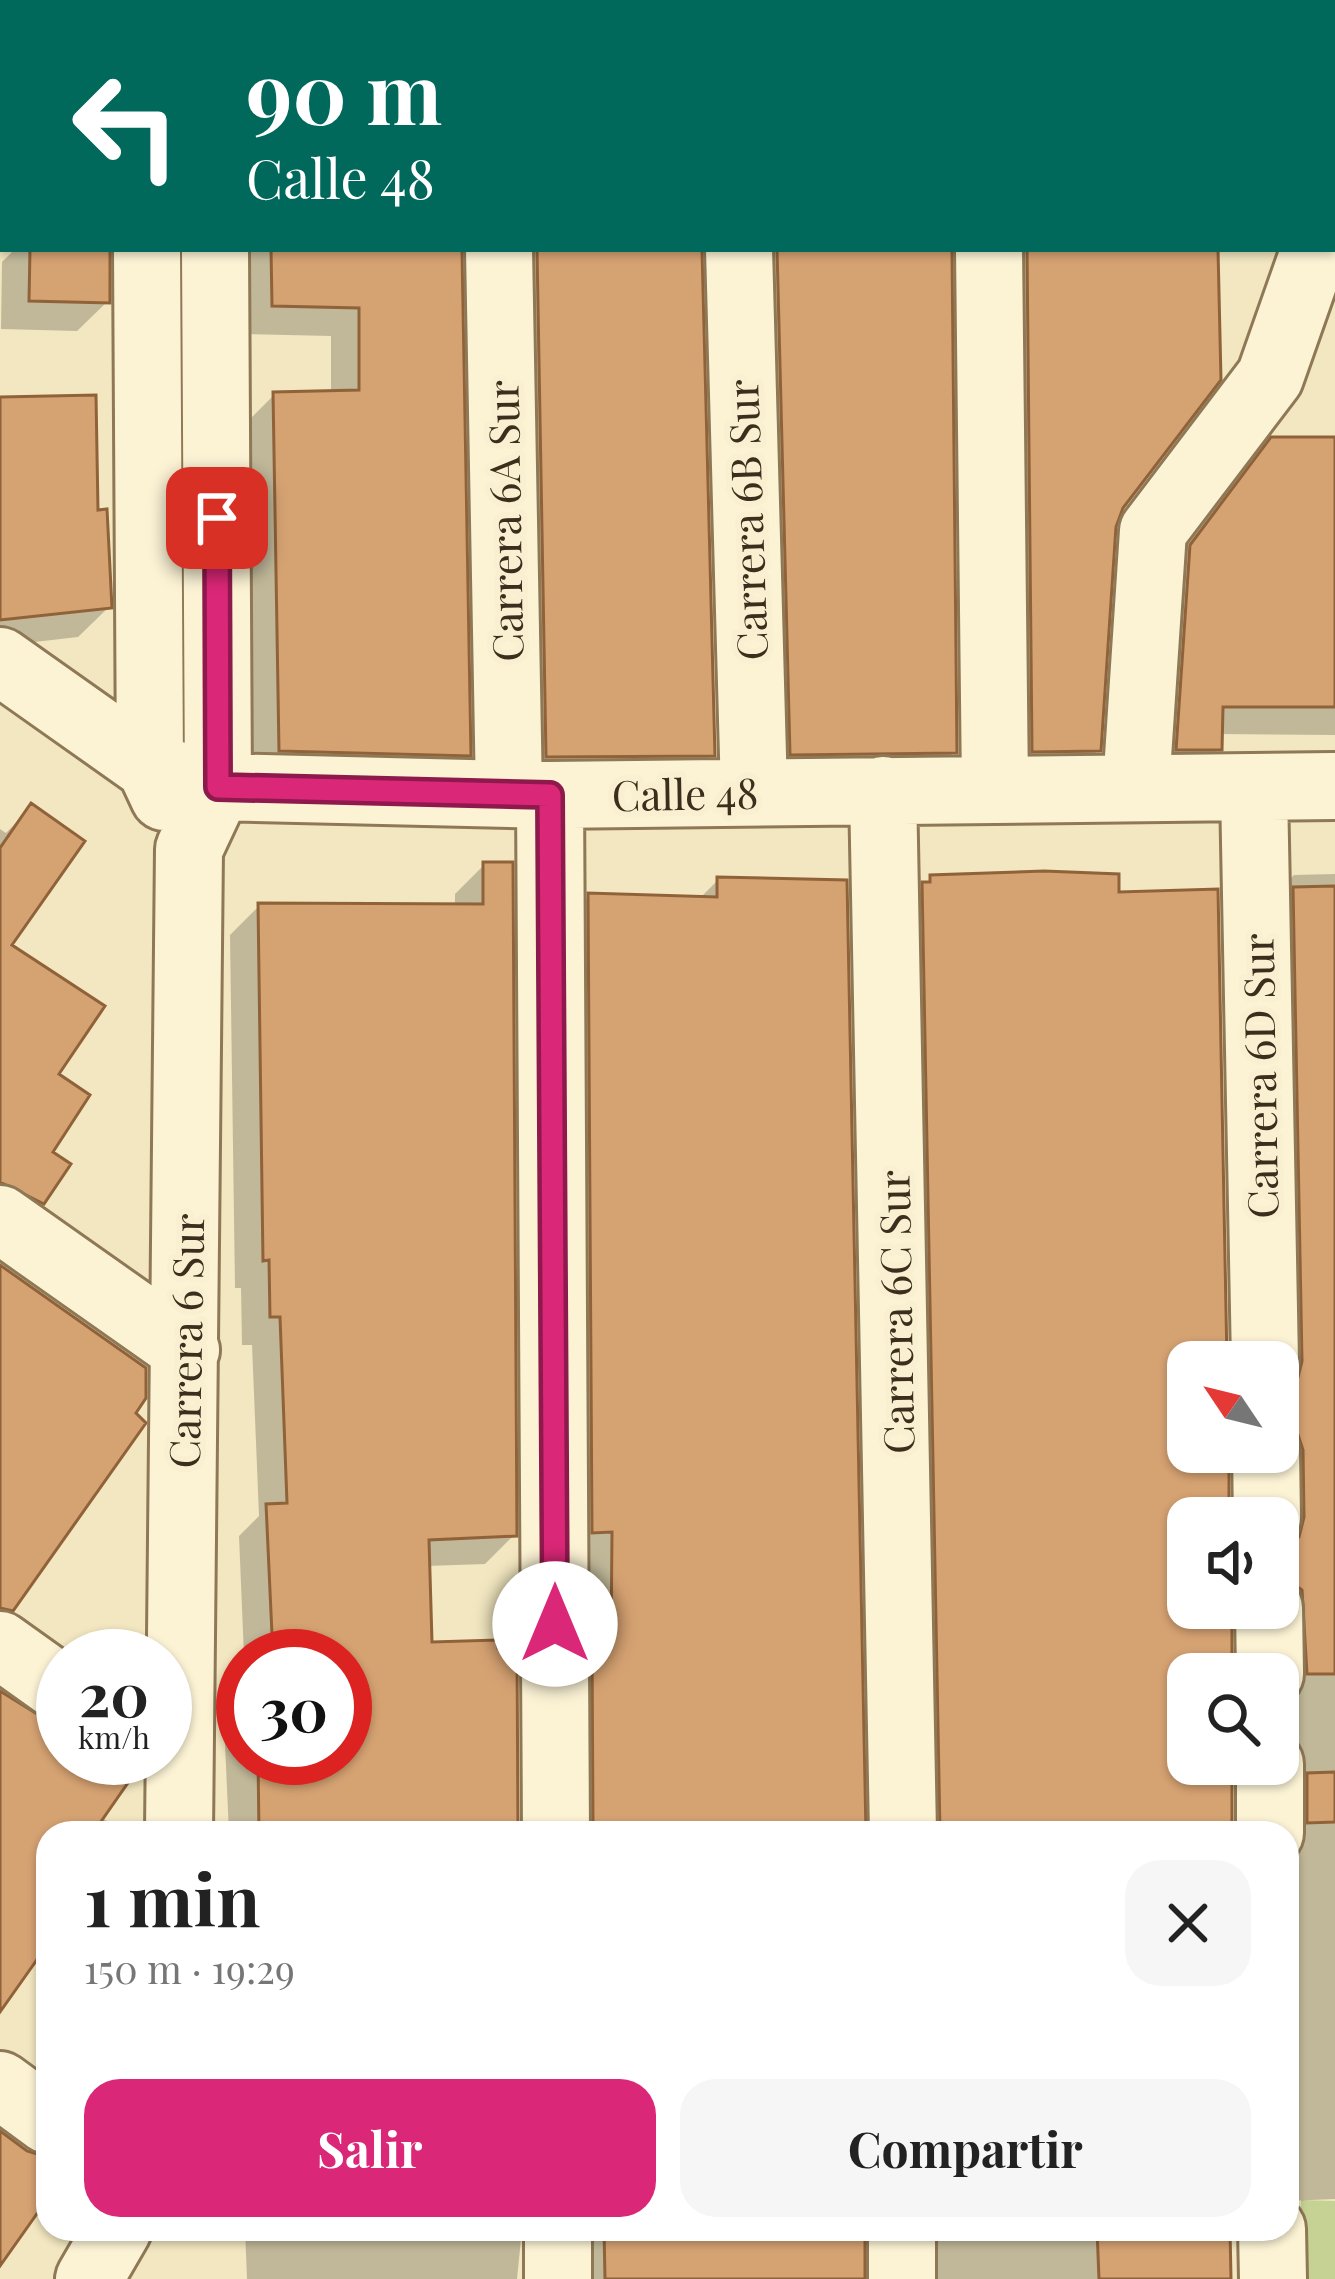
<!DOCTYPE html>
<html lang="es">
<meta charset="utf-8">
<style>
body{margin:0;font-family:"Playfair Display",serif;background:#f6f6f6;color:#222;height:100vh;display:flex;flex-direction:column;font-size:45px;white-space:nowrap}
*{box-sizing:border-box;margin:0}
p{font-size:39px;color:#767676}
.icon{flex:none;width:66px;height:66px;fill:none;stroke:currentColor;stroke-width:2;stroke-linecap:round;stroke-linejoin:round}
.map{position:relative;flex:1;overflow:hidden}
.drawer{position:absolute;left:36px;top:1821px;width:1263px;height:420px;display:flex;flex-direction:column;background:#fff;border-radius:36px;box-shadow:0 3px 9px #0004}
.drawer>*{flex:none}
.hud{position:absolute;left:0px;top:0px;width:1335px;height:252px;box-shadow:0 3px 9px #0004;background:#00695c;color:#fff;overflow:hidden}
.needle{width:78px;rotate:305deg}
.fabs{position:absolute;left:1167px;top:1341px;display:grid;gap:24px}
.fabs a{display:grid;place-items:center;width:132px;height:132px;border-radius:24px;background:#fff;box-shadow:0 3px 9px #0004;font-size:60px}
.speed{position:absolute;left:36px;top:1629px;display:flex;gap:24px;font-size:60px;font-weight:700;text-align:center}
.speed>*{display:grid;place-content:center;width:156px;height:156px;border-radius:50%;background:#fff;box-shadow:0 3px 9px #0004;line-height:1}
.speed small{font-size:30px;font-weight:400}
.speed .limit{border:18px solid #d22;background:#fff;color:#111}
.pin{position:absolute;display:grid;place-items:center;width:102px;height:102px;color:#fff;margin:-51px;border-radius:24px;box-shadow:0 6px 18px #0006}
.me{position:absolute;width:132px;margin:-66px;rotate:0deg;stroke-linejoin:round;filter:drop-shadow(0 0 9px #0008)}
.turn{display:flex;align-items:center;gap:42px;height:252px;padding:0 48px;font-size:54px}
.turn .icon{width:156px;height:156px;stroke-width:2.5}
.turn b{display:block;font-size:84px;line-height:102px}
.round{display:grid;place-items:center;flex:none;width:126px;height:126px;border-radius:36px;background:#f6f6f6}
.overview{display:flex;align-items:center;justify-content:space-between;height:204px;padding:0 48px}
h1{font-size:72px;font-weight:700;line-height:90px}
.button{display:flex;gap:24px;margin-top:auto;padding:24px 48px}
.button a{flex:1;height:138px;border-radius:36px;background:#db2777;color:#fff;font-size:48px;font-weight:700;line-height:138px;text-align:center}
.button a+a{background:#f6f6f6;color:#222}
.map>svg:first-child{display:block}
.green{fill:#c6d293}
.shadow{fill:#0003}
.building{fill:#d5a272;stroke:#906239;stroke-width:3}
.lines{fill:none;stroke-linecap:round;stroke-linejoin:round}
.minor-casing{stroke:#8e7856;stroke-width:72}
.minor{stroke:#fcf3d5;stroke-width:66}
.route-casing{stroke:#8e194d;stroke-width:30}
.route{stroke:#db2777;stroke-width:21}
.labels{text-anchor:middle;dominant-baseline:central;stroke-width:12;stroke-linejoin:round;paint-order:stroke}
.street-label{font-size:42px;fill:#3c2e1c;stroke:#f9f0d1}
</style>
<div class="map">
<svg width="1335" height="2279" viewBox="0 0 1335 2279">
<rect width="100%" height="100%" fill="#f2e7c0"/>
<path class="green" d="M1301 2200 1335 2201V2279H1300Z"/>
<path class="shadow" d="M0 0 63 3H3L0 165Z
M245 0H455L456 3H245Z
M488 0H692L693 3H491Z
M725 0H946L947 3H728Z
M979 0H1213V3H982Z
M15 249H110L107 302 77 331 1 329 2 262Z
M243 249H459L468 754 439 784 251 779 245 424 274 395 331 394V336L244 334Z
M493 249H699L712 754 683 784 518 785Z
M732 249H949L954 752 925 781 762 783Z
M983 249H1216L1113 527 1098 750 1069 779 1004 780Z
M0 400 95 513 109 607 78 637 0 646Z
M1273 440H1335V735L1219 734V748L1191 777 1150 776 1163 576 1244 469Z
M31 807 8 945 55 1075 42 1202 12 1232 0 1226V829L6 833Z
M484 865 514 1535 485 1564 427 1566 430 1646 514 1650 516 1833H229L222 1678 243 1657V1758H345V1656H244L239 1536 259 1516 252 1345H242L241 1288H235L230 935 259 906 455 907V894Z
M1335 874V2199L1287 2201V1833L1278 1764V1362L1265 904 1294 875Z
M932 878 1116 895 1224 1362H1188V1452H1229L1226 1518H1188V1608H1232L1229 1674H1188V1764H1233L1229 1833H912L895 914Z
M718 880 862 1833H565L560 925 589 896 699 899Z
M0 1693 63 1735V1758H98L101 1817 124 1833H48V1940L0 2008Z
M245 2229H522L517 2279H247Z
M552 2229H862V2279H566Z
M896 2229H1226L1227 2279H910Z"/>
<path class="building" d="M30 249H110V303L29 301Z
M271 249H462L471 756 279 751 273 392 359 390V308L272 306Z
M537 249H702L715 756 546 757Z
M777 249H952L957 753 790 755Z
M1027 249H1218L1221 380 1123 508 1116 527 1101 751 1032 752Z
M96 395 98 510 107 509 112 608 0 620V397Z
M1271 437H1335V707H1223L1222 750H1176L1190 545Z
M31 803 85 841 12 945 105 1006 59 1074 90 1095 53 1152 71 1164 44 1204 0 1182V848Z
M483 862H513L517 1536 429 1540 432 1642 497 1640 498 1648 517 1647 518 1830 259 1833 258 1758H345V1656H273L266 1504 287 1503 280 1317H270L269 1260 263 1261 258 903 483 904Z
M1044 871 1119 874V892L1218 889 1227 1362H1188V1452H1229V1518H1188V1608H1232V1674H1188V1776L1232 1775V1825L940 1833 922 882H930V875Z
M717 877 847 880 866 1833H598L593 1826 592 1644 611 1643 612 1532 592 1533 588 893 717 897Z
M1335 886V1674H1307L1302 1590 1278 1573V1553L1299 1537 1304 1517 1303 1450 1297 1432 1278 1418V1396L1297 1381 1302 1361 1293 887Z
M0 1265 146 1368V1398L136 1413 146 1423 13 1611 0 1608Z
M0 1691 63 1730V1758H104L132 1777 93 1833H48V1944L0 2012Z
M1335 1772V1822L1307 1823V1773Z
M0 2131 27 2151 48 2157V2198L0 2266Z
M604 2229H865V2279H605Z
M1097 2229H1230L1231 2279H1099Z"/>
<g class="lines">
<defs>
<path id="minor" d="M214 0V3
M495 0V3
M732 0V3
M986 0V3
M1290 0V3
M129 3 131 0
M0 202 3 198
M147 249 150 767 164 797
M499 249 509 794
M739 249 754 792
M989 249 995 789
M0 661 150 767 218 787 550 795 1335 786
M1136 787 1153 531 1270 377 1315 249
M883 790 903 1833
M1254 790 1265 1362
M550 795 556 1833
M0 1219 186 1350
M1266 1452 1267 1518
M1269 1608 1270 1674
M0 1645 63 1690
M1270 1764V1833
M179 1833 189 849 218 787 215 249
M0 2085 48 2120
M558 2229V2279
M1272 2229 1273 2279
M89 2279 118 2229
M902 2279V2229"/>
</defs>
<use href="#minor" class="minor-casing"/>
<use href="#minor" class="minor"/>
</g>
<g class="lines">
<defs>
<path id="route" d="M217 518 218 787 550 795 555 1624"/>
</defs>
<use href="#route" class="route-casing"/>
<use href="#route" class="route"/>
</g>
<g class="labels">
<g class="street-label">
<text transform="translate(746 520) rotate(-92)">Carrera 6B Sur</text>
<text transform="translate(504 521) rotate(-91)">Carrera 6A Sur</text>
<text transform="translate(685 793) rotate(-1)">Calle 48</text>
<text transform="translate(1259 1076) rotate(-91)">Carrera 6D Sur</text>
<text transform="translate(895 1312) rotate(-91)">Carrera 6C Sur</text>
<text transform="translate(185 1341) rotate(-89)">Carrera 6 Sur</text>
</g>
</g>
</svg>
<div class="fabs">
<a><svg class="needle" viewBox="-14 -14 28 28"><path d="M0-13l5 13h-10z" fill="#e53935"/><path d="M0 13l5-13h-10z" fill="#767676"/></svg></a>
<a><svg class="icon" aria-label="sound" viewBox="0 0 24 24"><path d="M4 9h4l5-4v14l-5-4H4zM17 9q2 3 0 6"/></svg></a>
<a><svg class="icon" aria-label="search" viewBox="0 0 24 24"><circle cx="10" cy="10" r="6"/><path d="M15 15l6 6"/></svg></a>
</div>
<div class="speed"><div>20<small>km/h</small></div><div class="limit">30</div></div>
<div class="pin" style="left:217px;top:518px;background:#d93025"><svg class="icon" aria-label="arrive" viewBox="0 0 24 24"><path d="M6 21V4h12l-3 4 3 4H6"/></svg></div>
<svg class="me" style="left:555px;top:1624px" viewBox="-20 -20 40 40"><circle r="19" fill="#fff"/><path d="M0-13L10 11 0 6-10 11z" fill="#db2777"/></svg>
<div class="hud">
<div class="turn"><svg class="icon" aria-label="left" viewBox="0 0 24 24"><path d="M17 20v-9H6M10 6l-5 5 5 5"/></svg><div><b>90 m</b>Calle 48</div></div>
</div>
<section class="drawer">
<div class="overview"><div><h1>1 min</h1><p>150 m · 19:29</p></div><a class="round"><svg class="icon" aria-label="close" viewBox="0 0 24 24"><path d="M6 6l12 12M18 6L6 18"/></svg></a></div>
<div class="button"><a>Salir</a><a>Compartir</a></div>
</section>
</div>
